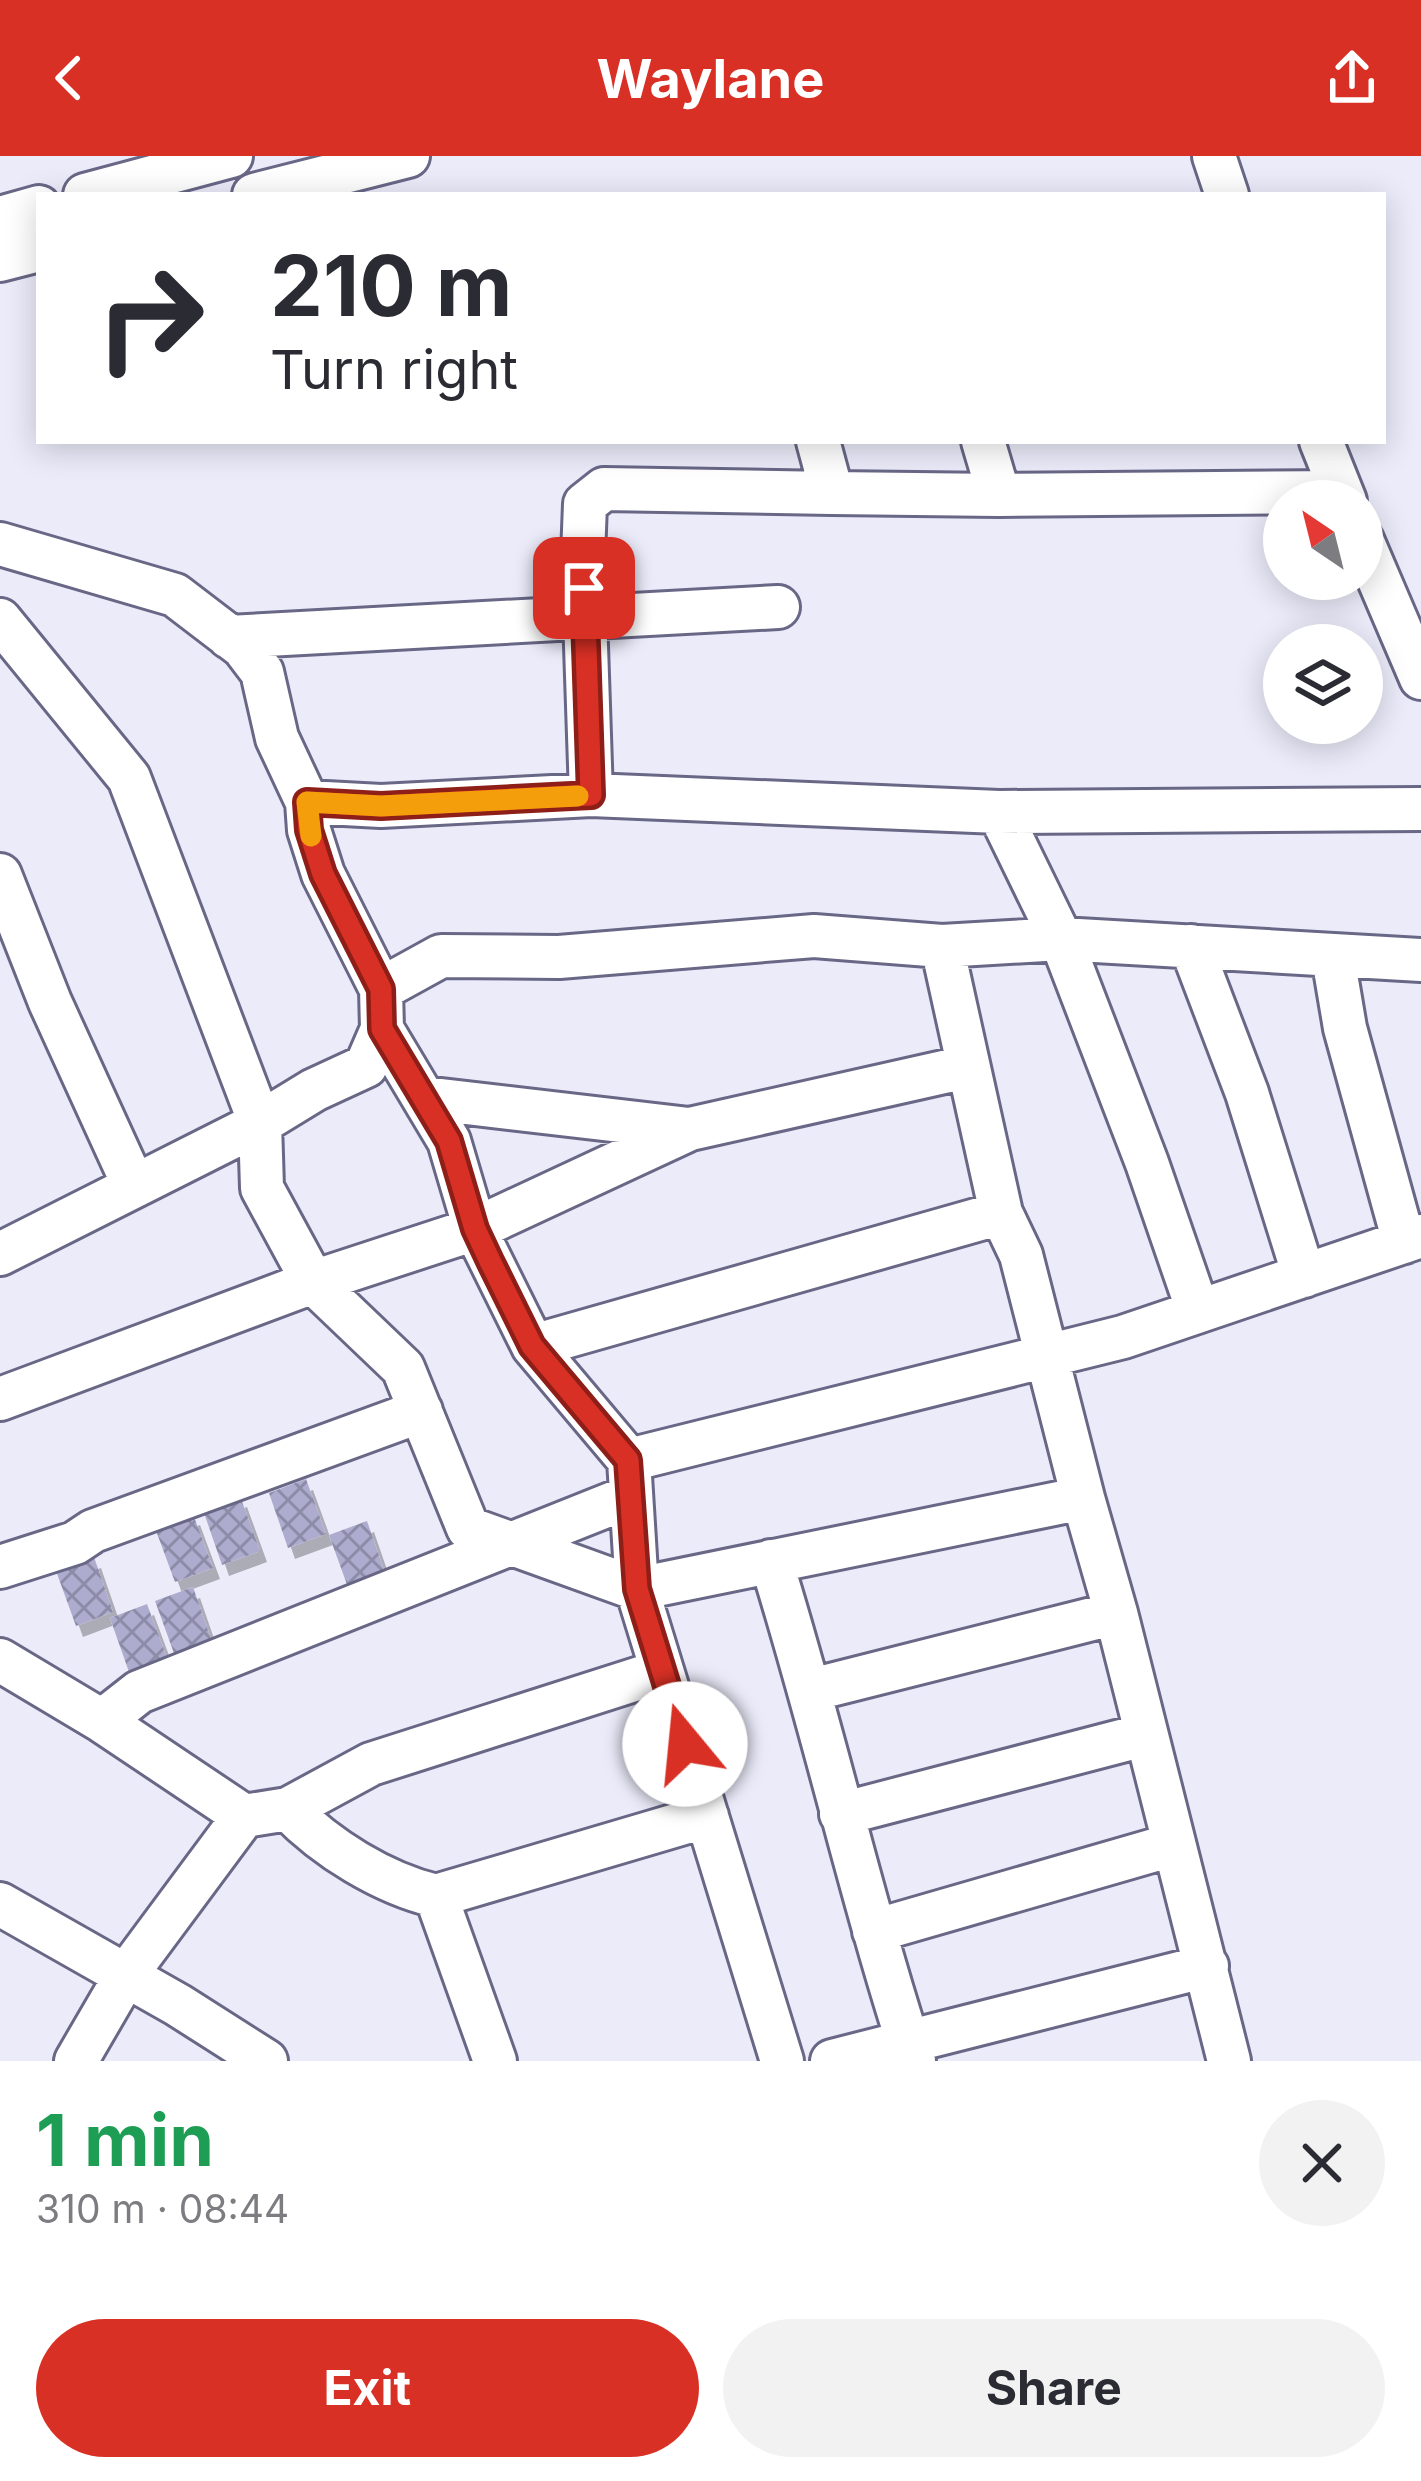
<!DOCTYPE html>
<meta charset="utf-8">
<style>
body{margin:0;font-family:Inter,sans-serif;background:#f2f2f3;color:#2b2b33;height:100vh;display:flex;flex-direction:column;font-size:45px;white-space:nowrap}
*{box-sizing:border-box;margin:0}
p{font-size:39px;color:#7c7c81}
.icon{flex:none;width:66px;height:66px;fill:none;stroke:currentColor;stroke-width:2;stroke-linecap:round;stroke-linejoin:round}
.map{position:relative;height:1905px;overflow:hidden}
.sheet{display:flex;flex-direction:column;background:#fff;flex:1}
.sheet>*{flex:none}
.top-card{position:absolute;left:36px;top:36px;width:1350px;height:252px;border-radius:0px;box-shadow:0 6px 30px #0003;background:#fff;color:#2b2b33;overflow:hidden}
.needle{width:78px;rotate:325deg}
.tools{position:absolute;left:1263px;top:324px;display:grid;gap:24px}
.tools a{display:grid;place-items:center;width:120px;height:120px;border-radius:50%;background:#fff;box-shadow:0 6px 30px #0003;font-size:60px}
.pin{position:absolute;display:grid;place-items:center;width:102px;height:102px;color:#fff;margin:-51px;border-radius:24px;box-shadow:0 6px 18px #0006}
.me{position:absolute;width:132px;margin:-66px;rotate:343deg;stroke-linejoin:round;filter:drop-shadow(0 0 9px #0008)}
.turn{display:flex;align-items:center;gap:42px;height:252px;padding:0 36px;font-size:54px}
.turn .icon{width:156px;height:156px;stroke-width:2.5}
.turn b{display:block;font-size:84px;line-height:102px}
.round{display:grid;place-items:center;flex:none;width:126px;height:126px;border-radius:63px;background:#f2f2f3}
.head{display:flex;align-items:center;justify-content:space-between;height:204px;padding:0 36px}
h1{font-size:72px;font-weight:700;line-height:90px;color:#1e9e55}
.button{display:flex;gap:24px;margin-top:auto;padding:24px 36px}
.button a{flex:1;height:138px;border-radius:72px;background:#d93025;color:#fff;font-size:48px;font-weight:700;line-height:138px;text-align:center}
.button a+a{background:#f2f2f3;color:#2b2b33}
header{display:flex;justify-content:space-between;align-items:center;height:156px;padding:0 36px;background:#d93025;color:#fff;font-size:54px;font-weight:700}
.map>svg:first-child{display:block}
.building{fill:url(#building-cross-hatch);filter:url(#shadow)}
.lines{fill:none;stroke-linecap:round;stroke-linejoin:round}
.minor-casing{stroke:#686786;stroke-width:48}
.minor{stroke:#fff;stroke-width:42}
.route-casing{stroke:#8d1f18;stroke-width:30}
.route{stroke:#d93025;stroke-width:21}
.slow{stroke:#f59e0b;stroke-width:21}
</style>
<header><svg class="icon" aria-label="back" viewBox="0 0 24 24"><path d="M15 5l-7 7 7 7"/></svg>Waylane<svg class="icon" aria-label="share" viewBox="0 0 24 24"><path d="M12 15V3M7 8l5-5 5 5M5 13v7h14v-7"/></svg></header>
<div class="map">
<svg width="1421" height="1905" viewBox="0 0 1421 1905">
<defs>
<pattern id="building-cross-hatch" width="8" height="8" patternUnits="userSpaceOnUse" patternTransform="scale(3)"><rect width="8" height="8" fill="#adacce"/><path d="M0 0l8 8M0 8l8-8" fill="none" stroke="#8c8ca8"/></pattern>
<filter id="shadow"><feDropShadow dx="7" dy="11" stdDeviation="0" flood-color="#0004"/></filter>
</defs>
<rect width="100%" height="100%" fill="#ebebfa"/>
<path class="building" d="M306 1323 326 1378 288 1392 269 1337Z
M240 1340 260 1395 222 1409 203 1354Z
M193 1358 213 1412 175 1426 155 1372Z
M367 1365 386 1420 349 1434 329 1379Z
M94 1401 113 1456 76 1470 56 1415Z
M193 1431 212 1486 175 1500 155 1445Z
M147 1448 167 1502 129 1516 110 1462Z"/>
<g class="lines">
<defs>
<path id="minor" d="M1214 0 1227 39
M85 39 231 0
M254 39 408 0
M0 62 39 51
M0 104 39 94
M983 285 999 339 1341 336
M1321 285 1345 345
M832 337 999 339
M1362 384 1421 522
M0 388 175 439 243 491 262 516 277 582 307 646
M0 464 129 622 260 967 0 1098
M229 481 778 451
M591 639 583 400 585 348 604 333 832 337 818 285
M1421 653 999 656 591 639 381 650 307 646 309 674 323 718 381 833 382 873 366 910 314 934 260 967 262 1032 313 1126 403 1212 468 1372 637 1433 629 1304 1123 1181 1421 1080
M999 656 1061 783 1147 1007 1198 1155
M0 719 50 846 134 1030
M1191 790 1247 937 1304 1120
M1333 801 1345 872 1404 1086
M381 833 441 800 559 801 814 780 942 790 1061 783 1421 804
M382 873 449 985 475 1073 533 1190 629 1304
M424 942 689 973
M1001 1057 1021 1099 1083 1342
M533 1190 1001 1057 942 790
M0 1243 313 1126 475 1073 690 973 966 911
M771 1405C823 1571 860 1740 914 1905
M0 1411 75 1387 93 1375 421 1255
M0 1504 102 1565 244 1660
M811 1534 1116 1457
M102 1565 139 1536 631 1340
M288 1653C326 1692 382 1727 436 1740L707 1660
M841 1658 1144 1579
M436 1740 495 1905
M0 1748 178 1849 266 1905
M874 1775 1172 1689
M76 1905 126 1819 244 1660 288 1653 371 1608 662 1515
M782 1905 637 1433 1083 1342 1116 1457 1229 1905
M832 1905 1207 1810"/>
</defs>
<use href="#minor" class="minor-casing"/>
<use href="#minor" class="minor"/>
</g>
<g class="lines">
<defs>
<path id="route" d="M584 432 591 639 381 650 307 646 309 674 323 718 381 833 382 873 449 985 475 1073 490 1105 532 1190 628 1304 637 1433 685 1588"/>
</defs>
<use href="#route" class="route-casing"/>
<use href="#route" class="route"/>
<path class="slow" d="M311 680 307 646 381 650 578 640"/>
</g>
</svg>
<div class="tools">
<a><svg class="needle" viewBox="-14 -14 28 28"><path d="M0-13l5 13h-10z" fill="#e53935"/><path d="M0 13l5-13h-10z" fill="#7c7c81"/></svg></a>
<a><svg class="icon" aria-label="layers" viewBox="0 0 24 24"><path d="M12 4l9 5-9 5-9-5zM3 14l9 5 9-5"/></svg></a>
</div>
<div class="pin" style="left:584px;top:432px;background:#d93025"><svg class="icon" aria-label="arrive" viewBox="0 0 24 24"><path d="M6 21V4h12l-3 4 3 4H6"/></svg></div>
<svg class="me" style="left:685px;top:1588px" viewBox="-20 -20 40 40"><circle r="19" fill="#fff"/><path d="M0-13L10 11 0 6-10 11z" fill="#d93025"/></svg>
<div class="top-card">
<div class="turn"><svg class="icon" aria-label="right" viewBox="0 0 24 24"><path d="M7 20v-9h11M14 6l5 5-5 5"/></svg><div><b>210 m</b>Turn right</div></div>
</div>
</div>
<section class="sheet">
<div class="head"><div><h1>1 min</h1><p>310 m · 08:44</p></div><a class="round"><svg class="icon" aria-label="close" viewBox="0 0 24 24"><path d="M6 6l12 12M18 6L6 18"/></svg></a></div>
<div class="button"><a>Exit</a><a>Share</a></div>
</section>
